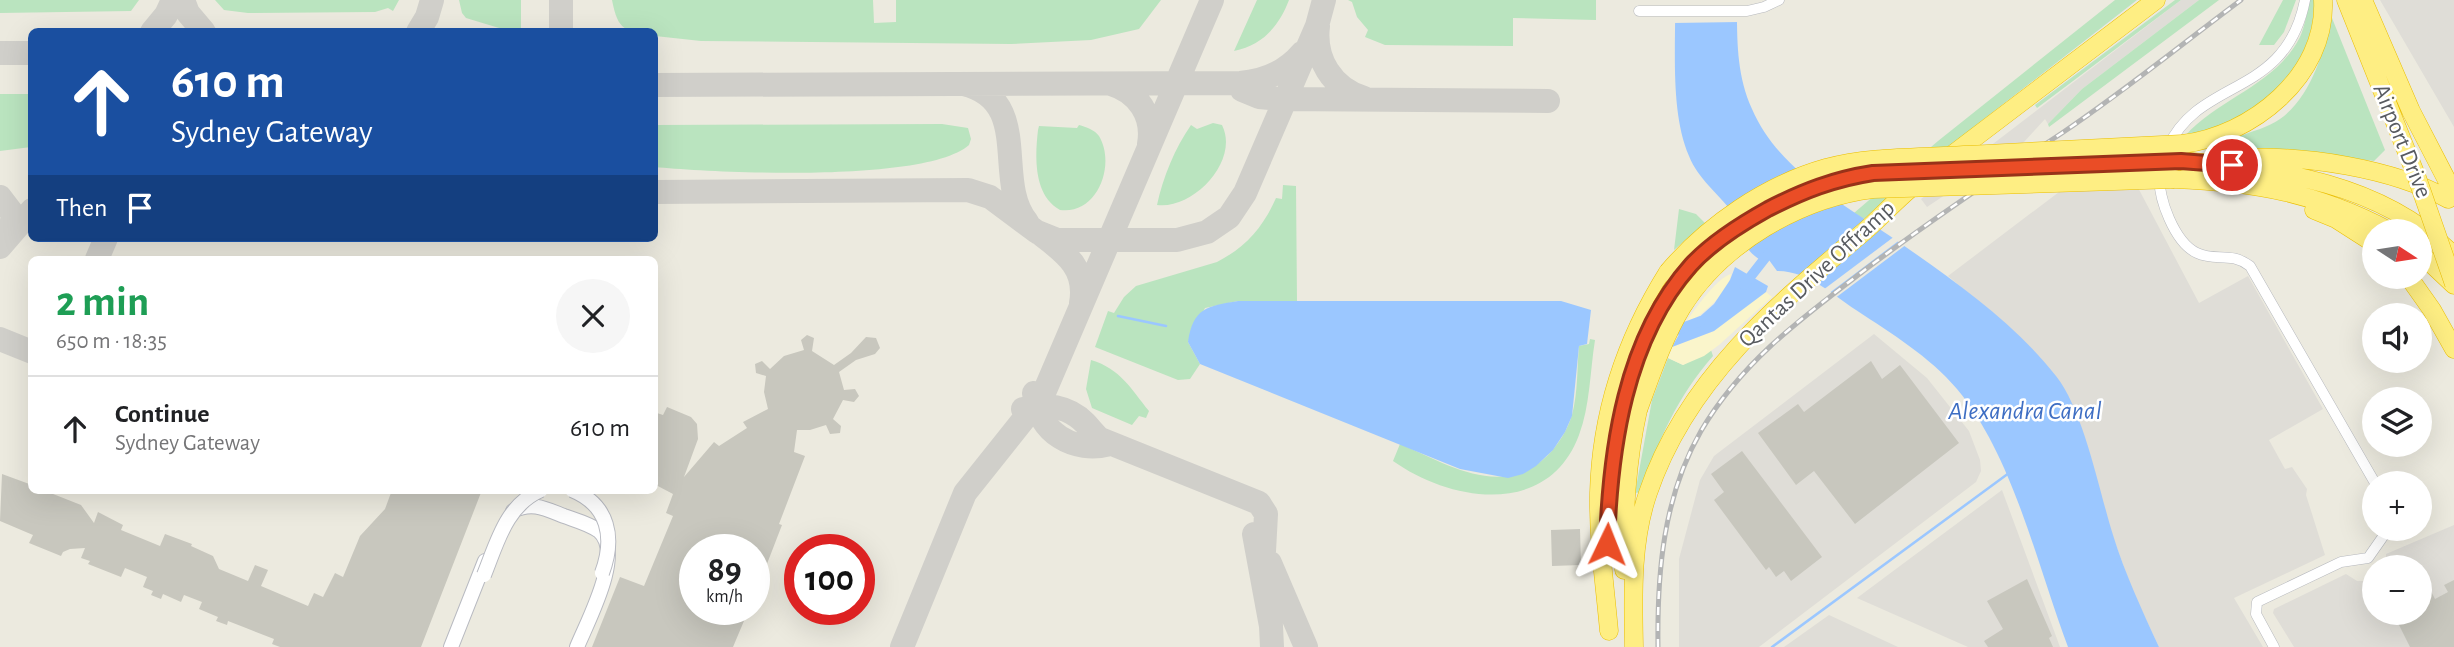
<!DOCTYPE html>
<meta charset="utf-8">
<style>
body{margin:0;font-family:"Alegreya Sans",sans-serif;background:#f6f6f6;color:#202124;height:100vh;display:flex;flex-direction:column;font-size:26px;white-space:nowrap}
*{box-sizing:border-box;margin:0}
p{font-size:23px;color:#757577}
.icon{flex:none;width:38px;height:38px;fill:none;stroke:currentColor;stroke-width:2;stroke-linecap:round;stroke-linejoin:round}
.map{position:relative;flex:1;overflow:hidden}
.panel{position:absolute;left:28px;top:256px;width:630px;height:238px;display:flex;flex-direction:column;background:#fff;border-radius:10px;box-shadow:0 7px 28px #0002}
.panel>*{flex:none}
.banner{position:absolute;left:28px;top:28px;width:630px;height:214px;border-radius:10px;box-shadow:0 7px 28px #0002;background:#1a4fa0;color:#fff;overflow:hidden}
.needle{width:46px;rotate:102deg}
.fabs{position:absolute;left:2362px;top:219px;display:grid;gap:14px}
.fabs a{display:grid;place-items:center;width:70px;height:70px;border-radius:50%;background:#fff;box-shadow:0 7px 28px #0002;font-size:35px}
.speed{position:absolute;left:679px;top:534px;display:flex;gap:14px;font-size:35px;font-weight:700;text-align:center}
.speed>*{display:grid;place-content:center;width:91px;height:91px;border-radius:50%;background:#fff;box-shadow:0 7px 28px #0002;line-height:1}
.speed small{font-size:18px;font-weight:400}
.speed .limit{border:10px solid #d22;background:#fff;color:#111}
.pin{position:absolute;display:grid;place-items:center;width:60px;height:60px;color:#fff;margin:-30px;border:4px solid #fff;border-radius:50%;box-shadow:0 2px 7px #0007}
.me{position:absolute;width:77px;margin:-38px;rotate:2deg;stroke-linejoin:round;filter:drop-shadow(0 0 5px #0008)}
.turn{display:flex;align-items:center;gap:24px;height:147px;padding:0 28px;font-size:32px}
.turn .icon{width:91px;height:91px;stroke-width:2.5}
.turn b{display:block;font-size:49px;line-height:60px}
.then{display:flex;align-items:center;height:66px;padding:0 28px;background:#0003;gap:14px;font-size:26px}
.round{display:grid;place-items:center;flex:none;width:74px;height:74px;border-radius:37px;background:#f6f6f6}
.head{display:flex;align-items:center;justify-content:space-between;height:119px;padding:0 28px}
h1{font-size:42px;font-weight:700;line-height:52px;color:#1e9e55}
ul{padding:0;list-style:none}
li{display:flex;align-items:center;gap:21px;height:105px;padding:0 28px;border-top:2px solid #e0e0e0}
li div{flex:1}
li b{display:block;font-size:26px}
li em{font-style:normal}
.map>svg:first-child{display:block}
.industrial{fill:#dfddd7}
.green{fill:#bae4bf}
.sand{fill:#faf5cb}
.water{fill:#9bc7ff}
.pier{fill:#eceadf}
.lines{fill:none;stroke-linecap:round;stroke-linejoin:round}
.stream{stroke:#9bc7ff;stroke-width:2.5}
.canal{stroke:#9bc7ff;stroke-width:10}
.taxiway{stroke:#d0cfca;stroke-width:24}
.building{fill:#c8c7be}
.street-casing{stroke:#b7b9be;stroke-width:11}
.secondary-casing{stroke:#b8bac1;stroke-width:16}
.highway-casing{stroke:#eabe00;stroke-width:19}
.street{stroke:#fff;stroke-width:10}
.secondary{stroke:#fff;stroke-width:14}
.highway{stroke:#feee83;stroke-width:18}
.rail-casing{stroke:#b3b4b4;stroke-width:5}
.rail{stroke:#fff;stroke-width:2.5;stroke-dasharray:8;stroke-linecap:butt}
.secondary-bridge-casing{stroke:#b8bac1;stroke-width:16;stroke-linecap:butt}
.highway-bridge-casing{stroke:#eabe00;stroke-width:19;stroke-linecap:butt}
.secondary-bridge{stroke:#fff;stroke-width:14}
.highway-bridge{stroke:#feee83;stroke-width:18}
.route-casing{stroke:#983219;stroke-width:18}
.route{stroke:#ea4d26;stroke-width:12}
.labels{text-anchor:middle;dominant-baseline:central;stroke-width:5;stroke-linejoin:round;paint-order:stroke}
.street-label{font-size:24px;fill:#585b60;stroke:#fff}
.water-label{font-size:26px;font-style:italic;fill:#3e6ec3;stroke:#fff}
</style>
<div class="map">
<svg width="2454" height="647" viewBox="0 0 2454 647">
<rect width="100%" height="100%" fill="#eceadf"/>
<path class="industrial" d="M2181 0H2199L2082 89 2048 124 2045 119 2024 142 1927 207 1921 199Z
M2380 0H2454V127Z
M2117 148 2199 303 2248 276 2323 409 2269 440 2285 469 2292 467 2307 489 2306 495 2325 555 2234 598 2263 647H2159L2133 592 2112 534 2012 330 1948 276Z
M1874 334 1927 378 1969 431 1980 460 1981 471 1976 482 1759 647H1679V559L1700 480 1714 456Z
M2002 490 2060 647H1968L1857 598Z
M2454 525V647H2294L2273 613 2274 609 2346 574 2357 581H2375V612H2420V567H2386V554Z
M1829 615 1898 647H1784Z"/>
<path class="green" d="M0 0H139L131 11 0 13Z
M215 0H399L393 11 388 8 375 12 248 13 224 10Z
M459 0H521V31H509L466 18 462 13Z
M612 0H873L874 23 896 22V0H1161L1139 29 1091 40 1011 44 701 41 655 36 654 32C625 32 618 31 612 0Z
M1257 0H1289C1279 26 1263 45 1234 51Z
M1348 0H1596V20L1513 18V46L1385 45 1365 37 1368 30 1357 17 1352 2Z
M2115 0H2137L1975 126 1864 219 1854 213 1938 141Z
M2175 0H2181L2037 108 2035 105Z
M2199 0H2219L2049 127 2048 124 2082 89Z
M2283 0H2296L2284 32 2274 45H2259Z
M2310 0H2314C2316 59 2270 109 2217 128 2207 132 2195 133 2185 136 2220 97 2275 86 2300 37 2305 26 2307 12 2310 0Z
M2332 18 2385 150 2374 161 2302 152 2241 155 2240 136C2253 131 2269 127 2280 119 2311 97 2323 53 2332 18Z
M0 94H31V147L0 151Z
M1213 123 1222 125C1240 161 1193 210 1157 205 1163 177 1175 148 1191 125L1197 129Z
M942 124 968 128 971 139 969 145C926 183 716 173 655 167V125Z
M1079 125C1086 127 1095 130 1099 136 1116 164 1098 215 1060 210 1033 195 1035 156 1038 130L1039 126 1077 128Z
M1283 185 1296 186 1297 301H1238L1205 308 1188 342 1200 364 1190 379 1178 380 1095 347 1108 311 1114 313 1124 297 1136 286 1217 262C1246 247 1263 227 1276 198L1282 199Z
M1679 209 1696 214 1705 223 1674 250Z
M1590 339 1595 340C1590 371 1590 406 1579 435 1548 518 1451 502 1393 461L1400 444C1449 465 1501 499 1547 456 1558 445 1568 429 1572 415 1578 393 1577 368 1579 346L1589 344Z
M1711 350 1713 356C1678 396 1657 441 1642 492L1635 493 1652 400 1668 358 1683 365Z
M1091 360C1121 369 1131 389 1149 411L1146 418 1139 416 1132 425 1092 408 1086 389Z"/>
<path class="sand" d="M1731 274C1728 297 1701 311 1687 328L1682 329C1689 316 1717 277 1731 274Z
M1765 291 1772 297 1719 345 1704 356 1683 365 1668 358 1672 347 1714 331Z"/>
<path class="water" d="M1675 0H1737C1737 37 1736 74 1752 109 1778 169 1839 201 1890 236 1949 277 2011 319 2056 376 2084 411 2099 491 2113 535 2125 574 2142 610 2159 647H2068C2037 565 2013 456 1957 389 1929 356 1892 334 1856 310 1831 294 1809 271 1777 271L1769 260 1762 261C1737 246 1746 231 1732 212 1718 193 1698 179 1689 156 1670 112 1676 48 1675 0Z
M1735 267 1768 286 1766 292 1714 331 1672 347 1682 329 1687 328 1714 304 1730 280Z
M1238 301H1561L1591 310 1587 344 1579 346 1572 416 1565 432 1553 450 1536 466 1523 474 1508 478 1460 469 1200 364 1188 342C1193 308 1207 306 1238 301Z"/>
<path class="pier" d="M1672 0H1740L1739 22 1673 23Z
M1895 236 1901 239 1828 294 1823 290Z
M1902 241 1907 244 1834 299 1830 295Z"/>
<g class="lines">
<path class="stream" d="M1118 316 1166 326
M1772 647 2009 473"/>
<path class="canal" d="M1744 285 1769 253
M1669 333 1701 321"/>
<path class="taxiway" d="M183 0 188 13 204 32
M1318 26C1314 59 1332 88 1364 98
M152 32 166 15 173 0
M418 32 427 17 432 0
M561 32V0
M0 53H32
M964 84C1034 101 993 181 1027 222
M1111 84C1138 92 1154 116 1149 144
M654 85 1240 83C1265 81 1286 72 1302 53
M1242 90 1259 97 1280 99 1548 101
M654 192 968 190 990 197 1037 232 1057 240H1177L1207 232 1229 217 1245 193 1317 26 1324 0
M0 197 13 214 10 234
M1043 236C1067 254 1087 270 1081 303
M0 247 32 210
M97 259 106 238
M0 339 32 352
M1034 393C1038 433 1074 454 1111 444
M1023 409C1045 403 1068 406 1085 423 1090 428 1094 434 1100 439L1259 503 1266 514 1264 551
M1254 534 1271 626 1272 647
M1270 563 1306 647
M902 647 965 493 1043 395 1212 0"/>
</g>
<path class="building" d="M807 335 814 338 812 351 834 365 851 353 866 337 876 338 880 348 875 354 856 360 839 372 844 390 855 389 859 396 854 402 843 400 833 419 841 426 840 433 830 434 826 425 810 430H797L794 452 805 456 779 524 782 525 755 595 754 550H695V609H749L733 647H592L620 577 644 586 673 516 666 513 673 494 654 484V412L663 415 667 407 691 417 697 424 698 439 684 477 714 442 719 446 747 428 743 422 768 409 764 392 766 376 756 373 755 364 762 361 770 369 784 356 804 350 801 340Z
M1871 361 1882 379 1900 365 1959 443 1855 524 1814 471 1796 485 1758 433 1798 404 1804 412Z
M1742 451 1822 557 1791 581 1784 571 1776 577 1769 567 1766 570 1714 500 1724 492 1711 474Z
M2 474 32 485V490H43L81 505 94 523 98 512 123 525 121 530 160 546 165 534 192 544 191 546 213 556 219 569 248 581 255 565 268 570 261 586 308 606 314 593 323 597 335 573 343 577 360 536 385 509 392 490H482L421 647H280L272 644 274 639 246 628 228 621 227 625 216 621 218 617 199 609 202 602 184 595 181 602 163 594 161 599 151 595 153 591 143 587 147 577 125 568 121 577 88 564 90 561 81 558 85 548 70 549 63 552 61 556 29 543 33 535 0 521Z
M1580 529 1581 565 1552 566 1551 530Z
M2420 570 2435 599 2448 592 2444 585 2454 580V647H2410L2396 619 2389 623 2383 612H2420Z
M2027 579 2052 636 2049 638 2053 647H1988L1984 641 2003 629 1987 601Z"/>
<g class="lines">
<defs>
<path id="street" d="M1639 11H1747L1764 7 1779 0
M2168 147C2200 77 2286 98 2305 0
M2160 175C2157 197 2175 243 2197 253 2216 262 2230 251 2250 266L2375 483
M2274 647 2256 614 2257 602 2341 562 2368 558 2389 528"/>
<path id="secondary" d="M513 511C532 501 546 509 564 516 575 520 590 524 599 531 625 553 587 622 577 647
M451 647 485 561"/>
<path id="highway" d="M2346 0 2416 175
M2363 0 2411 111 2454 194
M2182 144C2251 136 2327 76 2323 0
M2241 158C2304 155 2392 168 2448 199
M1944 161 2156 0
M2181 161C2277 169 2384 183 2454 256
M2174 179C2254 182 2318 193 2389 231
M2314 210 2336 219 2375 244
M2420 253 2454 285
M2408 276 2432 310 2454 349
M1624 570C1624 516 1626 463 1638 410
M1609 631C1605 586 1598 539 1599 493 1601 414 1626 339 1668 272
M1634 647C1633 596 1631 542 1648 493 1686 380 1777 304 1866 230 1883 215 1899 197 1917 183"/>
</defs>
<use href="#street" class="street-casing"/>
<use href="#secondary" class="secondary-casing"/>
<use href="#highway" class="highway-casing"/>
<use href="#street" class="street"/>
<use href="#secondary" class="secondary"/>
<use href="#highway" class="highway"/>
<defs>
<path id="rail" d="M1658 647C1657 573 1663 497 1701 431 1742 361 1803 317 1866 269 1930 221 1995 177 2062 133 2123 92 2182 44 2241 0"/>
</defs>
<use href="#rail" class="rail-casing"/>
<use href="#rail" class="rail"/>
<defs>
<path id="secondary-bridge" d="M572 490C609 505 615 538 602 573
M484 575C497 543 506 505 541 490"/>
<path id="highway-bridge" d="M2416 175 2454 284
M1668 272C1708 225 1766 185 1826 168 1870 156 1919 158 1964 155 2037 152 2110 148 2182 144
M1624 407C1635 363 1652 317 1679 279 1723 220 1803 185 1873 173L2181 161
M1638 410C1651 375 1663 338 1682 307 1722 243 1800 198 1873 189L2174 179"/>
</defs>
<use href="#secondary-bridge" class="secondary-bridge-casing"/>
<use href="#highway-bridge" class="highway-bridge-casing"/>
<use href="#secondary-bridge" class="secondary-bridge"/>
<use href="#highway-bridge" class="highway-bridge"/>
</g>
<g class="lines">
<defs>
<path id="route" d="M1607 544C1610 449 1625 339 1691 265 1712 242 1741 224 1768 209 1803 191 1834 179 1873 173L2181 161 2232 165"/>
</defs>
<use href="#route" class="route-casing"/>
<use href="#route" class="route"/>
</g>
<g class="labels">
<g class="street-label">
<text transform="translate(2402 141) rotate(68)">Airport Drive</text>
<text transform="translate(1817 274) rotate(-43)">Qantas Drive Offramp</text>
</g>
<g class="water-label">
<text x="2025" y="411">Alexandra Canal</text>
</g>
</g>
</svg>
<div class="fabs">
<a><svg class="needle" viewBox="-14 -14 28 28"><path d="M0-13l5 13h-10z" fill="#e53935"/><path d="M0 13l5-13h-10z" fill="#757577"/></svg></a>
<a><svg class="icon" aria-label="sound" viewBox="0 0 24 24"><path d="M4 9h4l5-4v14l-5-4H4zM17 9q2 3 0 6"/></svg></a>
<a><svg class="icon" aria-label="layers" viewBox="0 0 24 24"><path d="M12 4l9 5-9 5-9-5zM3 14l9 5 9-5"/></svg></a>
<a>+</a>
<a>−</a>
</div>
<div class="speed"><div>89<small>km/h</small></div><div class="limit">100</div></div>
<div class="pin" style="left:2232px;top:165px;background:#d93025"><svg class="icon" aria-label="arrive" viewBox="0 0 24 24"><path d="M6 21V4h12l-3 4 3 4H6"/></svg></div>
<svg class="me" style="left:1607px;top:544px" viewBox="-20 -20 40 40"><path d="M0-17L14 15 0 8-14 15z" fill="#ea4d26" stroke="#fff" stroke-width="4"/></svg>
<div class="banner">
<div class="turn"><svg class="icon" aria-label="ahead" viewBox="0 0 24 24"><path d="M12 20V5M6 11l6-6 6 6"/></svg><div><b>610 m</b>Sydney Gateway</div></div>
<div class="then">Then<svg class="icon" aria-label="arrive" viewBox="0 0 24 24"><path d="M6 21V4h12l-3 4 3 4H6"/></svg></div>
</div>
<section class="panel">
<div class="head"><div><h1>2 min</h1><p>650 m · 18:35</p></div><a class="round"><svg class="icon" aria-label="close" viewBox="0 0 24 24"><path d="M6 6l12 12M18 6L6 18"/></svg></a></div>
<ul>
<li><svg class="icon" aria-label="ahead" viewBox="0 0 24 24"><path d="M12 20V5M6 11l6-6 6 6"/></svg><div><b>Continue</b><p>Sydney Gateway</p></div><em>610 m</em></li>
</ul>
</section>
</div>
